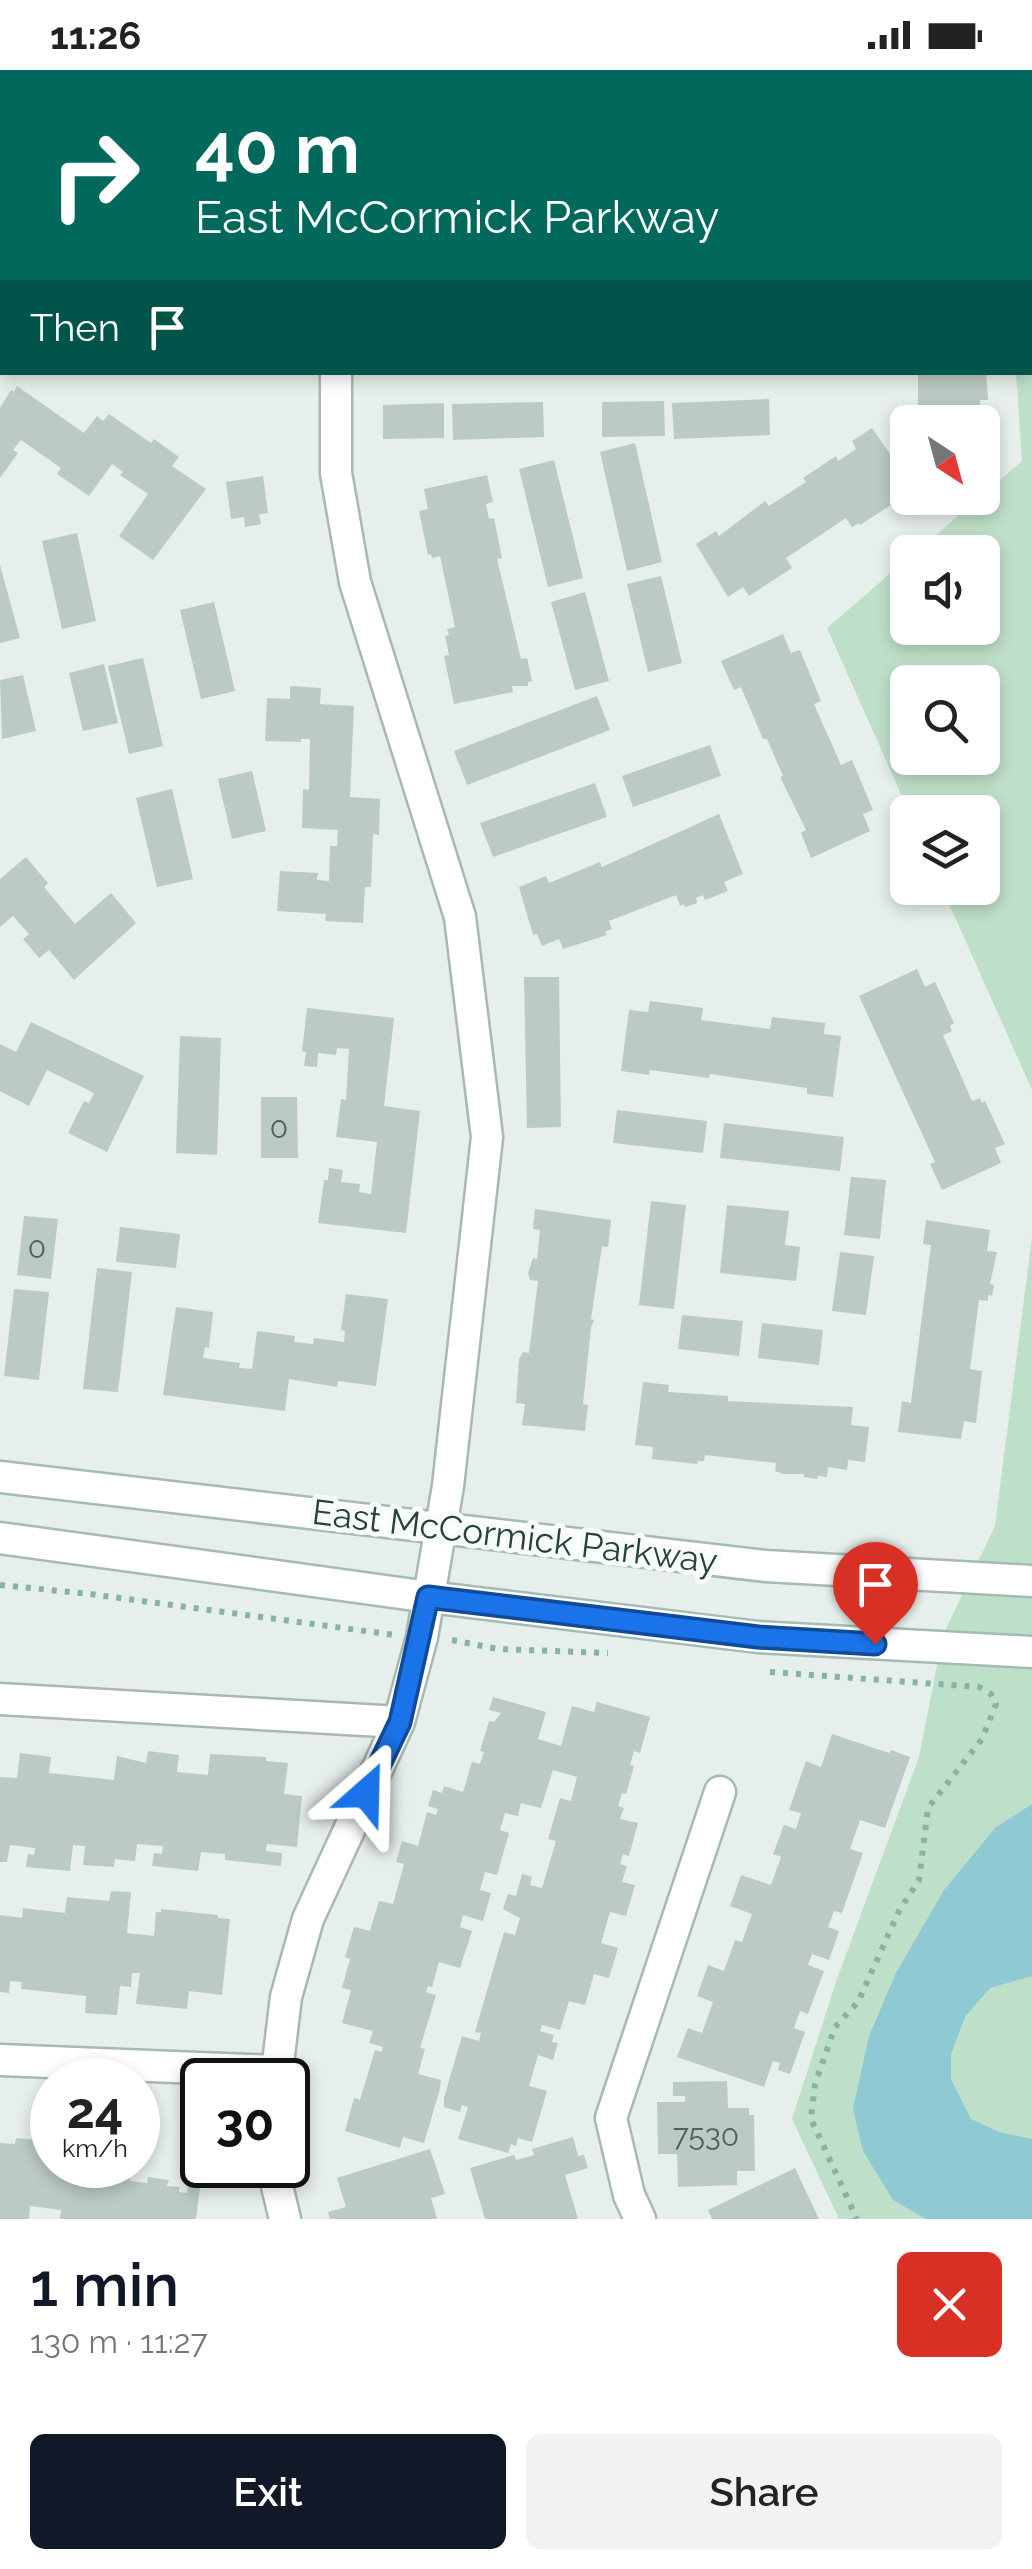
<!DOCTYPE html>
<meta charset="utf-8">
<style>
body{margin:0;font-family:Raleway,sans-serif;background:#f2f2f2;color:#222;height:100vh;display:flex;flex-direction:column;font-size:38px;white-space:nowrap}
*{box-sizing:border-box;margin:0}
p{font-size:32px;color:#767676}
.icon{flex:none;width:55px;height:55px;fill:none;stroke:currentColor;stroke-width:2;stroke-linecap:round;stroke-linejoin:round}
.map{position:relative;height:2149px;overflow:hidden}
.sheet{display:flex;flex-direction:column;background:#fff;flex:1}
.sheet>*{flex:none}
.hud{position:absolute;left:0px;top:0px;width:1032px;height:305px;box-shadow:0 5px 15px #0003;background:#00695c;color:#fff;overflow:hidden}
.needle{width:65px;rotate:144deg}
.tools{position:absolute;left:890px;top:335px;display:grid;gap:20px}
.tools a{display:grid;place-items:center;width:110px;height:110px;border-radius:15px;background:#fff;box-shadow:0 5px 15px #0003;font-size:50px}
.speed{position:absolute;left:30px;top:1988px;display:flex;gap:20px;font-size:50px;font-weight:700;text-align:center}
.speed>*{display:grid;place-content:center;width:130px;height:130px;border-radius:50%;background:#fff;box-shadow:0 5px 15px #0003;line-height:1}
.speed small{font-size:25px;font-weight:400}
.speed .limit{border:5px solid #111;border-radius:15px;background:#fff;color:#111}
.pin{position:absolute;display:grid;place-items:center;width:85px;height:85px;color:#fff;margin:-102px -42px;border-radius:50% 50% 50% 0;rotate:-45deg;box-shadow:0 0 10px #0007}
.pin .icon{rotate:45deg}
.me{position:absolute;width:110px;margin:-55px;rotate:25deg;stroke-linejoin:round;filter:drop-shadow(0 0 8px #0008)}
.turn{display:flex;align-items:center;gap:35px;height:210px;padding:0 30px;font-size:45px}
.turn .icon{width:130px;height:130px;stroke-width:2.5}
.turn b{display:block;font-size:70px;line-height:85px}
.then{display:flex;align-items:center;height:95px;padding:0 30px;background:#0003;gap:20px;font-size:38px}
.round{display:grid;place-items:center;flex:none;width:105px;height:105px;border-radius:15px;background:#f2f2f2}
.head{display:flex;align-items:center;justify-content:space-between;height:170px;padding:0 30px}
h1{font-size:60px;font-weight:600;line-height:75px;color:#111827}
.primary-button{display:flex;gap:20px;margin-top:auto;padding:20px 30px}
.primary-button a{flex:1;height:115px;border-radius:15px;background:#111827;color:#fff;font-size:40px;font-weight:600;line-height:115px;text-align:center}
.primary-button a+a{background:#f2f2f2;color:#222}
.status{display:flex;justify-content:space-between;align-items:center;height:70px;padding:0 50px;background:#fff;direction:ltr}
.status svg{height:28px;fill:currentColor}
.map>svg:first-child{display:block}
.green{fill:#bfe0c8;fill-rule:evenodd}
.water{fill:#8ec9d4}
.building{fill:#bbcac4}
.lines{fill:none;stroke-linecap:round;stroke-linejoin:round}
.minor-casing{stroke:#a8b8b2;stroke-width:35}
.secondary-casing{stroke:#a4bbb3;stroke-width:35}
.path{stroke:#86b3a5;stroke-width:6;stroke-dasharray:5 8;stroke-linecap:butt}
.minor{stroke:#fff;stroke-width:30}
.secondary{stroke:#fff;stroke-width:30}
.route-casing{stroke:#114b97;stroke-width:25}
.route{stroke:#1a73e8;stroke-width:18}
.labels{text-anchor:middle;dominant-baseline:central;stroke-width:10;stroke-linejoin:round;paint-order:stroke}
.number-label{font-size:30px;fill:#4a645c}
.street-label{font-size:35px;fill:#24423a;stroke:#f7fbf9}
</style>
<div class="status"><b>11:26</b><svg viewBox="0 0 49 12"><path d="M0 12V9h3v3zM5 12V6h3v6zM10 12V3h3v9zM15 12V0h3v12zM26 1h20v11H26zM47 4h2v5h-2z"/></svg></div>
<div class="map">
<svg width="1032" height="2149" viewBox="0 0 1032 2149">
<rect width="100%" height="100%" fill="#e6efeb"/>
<path class="green" d="M996 0H1032V1020L942 818H982V742H909L827 558 907 489 908 558H982V482H916L1022 391 1016 303 1030 302V2ZM908 612H982V688H908Z
M1032 1167V2149H839L792 2049 837 1909 919 1687 943 1565 995 1456Z"/>
<path class="water" d="M1032 1734V1906L990 1918 965 1947 951 1984V2009L971 2049 999 2062 1032 2069V2149H926L893 2130 863 2081 853 2039 869 1966 896 1903 944 1820 996 1757Z"/>
<path class="building" d="M918 302H986L988 330H980L981 350 918 352Z
M17 316 84 363 97 346 103 351 109 344 151 373 154 369 179 387 172 396 206 419 153 490 119 466 148 424 120 405 123 402 112 394 89 426 57 404 61 398 21 370 13 380 18 383 0 408V338L11 320 14 322Z
M769 329 770 365 674 369 672 333Z
M664 331 665 366 602 367V332Z
M543 332 544 367 453 370 452 334Z
M444 333V368L383 369V335Z
M872 358 908 410 892 424 897 431 860 455 859 453 852 457 846 448 786 488 792 498 749 526 743 517 728 527 696 474 716 461 719 466 765 431 769 436 806 412 803 408 836 386 838 391 856 379 852 371Z
M635 373 662 492 627 501 600 382Z
M554 390 583 508 548 517 519 399Z
M487 405 493 432 486 434 489 449 494 448 502 488 497 489 521 589 527 588 532 611 528 612V616H512L513 622 454 634 444 586 449 585 445 566 449 565 447 559 455 557 440 486 432 488 431 484 428 485 419 441 428 439 424 419Z
M263 406 268 443 259 444 261 454 245 457 244 447 231 449 226 412Z
M77 463 96 551 62 559 42 471Z
M0 495 20 568 0 573Z
M661 506 682 593 648 602 627 514Z
M585 522 609 611 575 620 551 532Z
M214 532 235 621 201 629 180 540Z
M783 564 791 583 800 580 821 631 814 634 841 695 852 690 873 740 863 744 870 761 811 788 801 763 806 760 780 707 783 706 767 669H763L741 617 734 620 721 591Z
M143 588 163 676 129 684 108 596Z
M104 594 118 653 83 661 69 603Z
M23 605 36 661 2 669 0 610Z
M290 616 321 618 320 634 354 636 350 727 380 729 379 765 373 764 371 817H365L363 853 325 851 326 844 277 841 280 801 318 803 317 810 329 811 330 776H337L338 760 302 758 303 719 309 720 310 669H301V672L265 671 267 628 290 629Z
M597 626 610 660 467 715 454 681Z
M710 675 721 706 633 737 622 706Z
M252 701 266 761 232 769 218 709Z
M595 713 607 747 493 787 480 753Z
M172 719 193 809 157 817 136 728Z
M719 744 743 804 724 812 728 821 705 830 703 825 696 828 697 833 685 837 684 834 680 836 676 825 609 851 612 859 605 862 607 865 563 879 559 869 542 876 537 864 533 865 519 817 546 806 549 813 600 792 602 797Z
M26 787 48 813 44 817 75 854 111 823 136 853 74 910 49 880 39 888 23 869 29 864 13 846 0 857V809Z
M917 899 925 917 935 912 954 953 950 956 952 961 943 965 972 1031 980 1028 982 1033 985 1031 1005 1074 995 1078 1001 1093 942 1120 930 1094 935 1092 859 926Z
M524 907H559L561 1057 527 1058Z
M650 931 703 938 701 950 770 959 772 947 825 953 824 964 841 966 833 1027 807 1024V1018L710 1004 709 1008 650 1000 649 1005 621 1001 629 940 648 942Z
M307 938 394 948 384 1036 420 1041 406 1163 318 1153 324 1110H328L329 1098 343 1100 341 1112 360 1114 359 1122 371 1124 377 1072 336 1067 341 1029 346 1030 349 979 337 978 336 985 318 983 317 997 304 996 306 982 302 981Z
M31 952 144 1006 107 1082 68 1063 84 1031 89 1033 94 1023 47 1000 29 1036 0 1021V974L16 982Z
M180 966 221 968 217 1085 176 1083Z
M261 1027H297L298 1088H261Z
M617 1040 707 1051 703 1083 613 1073Z
M724 1053 844 1067 840 1101 720 1088Z
M851 1107 886 1110 880 1169 844 1165Z
M651 1131 686 1135 674 1239 639 1235Z
M727 1135 789 1141 785 1175 800 1177 796 1211 720 1203Z
M535 1139 611 1150 608 1177 602 1176 591 1249 594 1250 591 1258 583 1334 588 1335 585 1361 522 1355 525 1334 516 1333 519 1289 523 1282 529 1283 538 1211 530 1210 528 1203 533 1188 537 1189 540 1160 533 1159Z
M24 1146 58 1149 51 1209 17 1205Z
M926 1150 990 1160 987 1181 997 1182 990 1214 994 1215 992 1226 988 1225V1231L979 1230 970 1299 982 1301 976 1353 964 1351 961 1369 898 1362 902 1331 911 1333 931 1175 923 1174Z
M120 1157 180 1164 176 1198 116 1192Z
M840 1182 874 1186 866 1245 832 1241Z
M97 1198 132 1202 118 1322 83 1319Z
M14 1219 49 1222 39 1310 4 1306Z
M346 1224 388 1229 376 1316 338 1311 337 1317 289 1309 285 1341 163 1325 176 1237 213 1242 209 1278 205 1277 203 1288 240 1293 239 1298 252 1299 257 1261 295 1266 294 1272 313 1274 314 1268 344 1272 345 1261 341 1260Z
M682 1245 743 1251 739 1286 678 1279Z
M762 1253 823 1260 819 1295 758 1288Z
M643 1312 669 1315 668 1322 728 1326V1331L853 1337 851 1355 869 1357 865 1392 848 1390 847 1400 828 1397 827 1407 818 1406 817 1409 804 1407V1404H783L775 1401 776 1393 705 1385 704 1391H698L697 1394 652 1389 653 1377 635 1375Z
M493 1627 546 1642 538 1669 561 1676 572 1636 594 1642 597 1632 650 1647 640 1683 634 1681 630 1695 634 1696 626 1724 622 1723 618 1736 624 1738 620 1749 638 1753 629 1786 623 1784 620 1794 627 1796 622 1812 635 1815 626 1846 610 1842 601 1873 618 1878 609 1908 594 1904 585 1935 569 1931 560 1960 542 1955 540 1961 554 1965 552 1972 558 1973 553 1990 538 1985 529 2016 547 2021 532 2072 518 2068 516 2076 511 2074 508 2083 458 2069 468 2037 462 2035 460 2042 444 2037V2028L462 1966 479 1971 481 1963 475 1962 504 1862 515 1865 520 1848 503 1839 508 1824 516 1826 522 1804 532 1807 530 1815 542 1818 556 1771 548 1769 560 1728 571 1731 577 1707 553 1700 541 1738 521 1733 518 1746 505 1743 500 1760 509 1763 497 1805 485 1802 480 1820 491 1823 483 1851 463 1845 460 1857 472 1861 460 1898 439 1892 432 1917 428 1916 426 1922 436 1925 420 1978 425 1979 418 2004 441 2010 440 2019 424 2073 403 2067 400 2078 345 2061 354 2028 360 2030 375 1980 382 1982 383 1977 369 1973 373 1961 342 1953 351 1920 342 1918 350 1889 345 1887 354 1857 370 1861 379 1831 393 1834 404 1794 396 1792 402 1771 418 1776 427 1742 436 1745 438 1739 428 1736 433 1720 442 1723 444 1716 463 1722 472 1692 480 1694 484 1682 480 1681 489 1651 494 1652 501 1643 489 1640Z
M832 1664 889 1683 891 1680 910 1687 885 1758 860 1750 850 1779 863 1783 842 1843 834 1841 828 1857 839 1861 829 1890 812 1884 808 1895 824 1901 808 1944 800 1941 794 1958 805 1962 790 2004 778 2000 780 1993 773 1991 764 2017 677 1987 688 1958 702 1963 713 1932 697 1926 708 1895 724 1901 735 1870 742 1872 752 1844 730 1836 741 1805 771 1815 781 1787 773 1784 784 1755 796 1759 801 1743 789 1740 806 1691 821 1697Z
M148 1681 179 1685 177 1702 208 1705 210 1684 266 1687V1691L288 1693 284 1724 302 1726 297 1777 267 1774 266 1781 282 1783 281 1796 225 1790V1784L201 1782 198 1801 152 1796 154 1783 162 1784 163 1776 137 1774 135 1791 115 1789 114 1797 83 1795 85 1776 73 1775 70 1801 26 1797 28 1784 34 1785 35 1778 10 1775 7 1792H0V1707L17 1708 20 1683 51 1687 49 1703 114 1710 117 1686 146 1693Z
M111 1821 131 1822 127 1863 154 1866 156 1842H161V1839L218 1845V1848L230 1849 222 1925 189 1921 187 1939 136 1934 140 1903H132L131 1917 120 1916 117 1945 85 1943 86 1926 21 1919 22 1912 10 1911 9 1923 0 1922V1845L22 1848 23 1838 65 1843 67 1827 109 1831Z
M727 2011 728 2038H749V2045H754L755 2101H737V2115L678 2117 677 2084H658L657 2032H685V2026H673V2012Z
M39 2046 52 2047V2095H99L98 2101 131 2105 130 2111 147 2113 148 2107 169 2110 167 2116 180 2117 179 2122 187 2123 189 2109 201 2110 196 2149H60L61 2140 30 2136 29 2149H0V2073L15 2074 16 2068 36 2070Z
M573 2067 578 2086 584 2085 588 2098 565 2105 578 2149H485L470 2098 514 2085 516 2090 534 2085 532 2079Z
M430 2079 445 2124 431 2128 437 2149H330L328 2142 346 2137 337 2108Z
M795 2098 819 2149H712L708 2140Z"/>
<g class="lines">
<defs>
<path id="minor" d="M413 2 414 0
M0 1629 399 1652
M0 1990 276 2001
M276 2010 286 1927 308 1849 399 1652 422 1567 448 1416 487 1067 460 847 355 512 336 403V302
M276 2095V2112L285 2149
M640 2149 629 2125 611 2048 720 1722"/>
<path id="secondary" d="M0 1407 766 1496 1032 1511
M0 1468 429 1527 758 1567 1032 1582"/>
</defs>
<use href="#minor" class="minor-casing"/>
<use href="#secondary" class="secondary-casing"/>
<path class="path" d="M0 1515 90 1524 395 1565
M452 1570 498 1579 608 1583
M770 1602 979 1617 991 1624 996 1634 982 1669 928 1738 919 1810 899 1841 858 1932 835 1957 815 2014 811 2049 857 2149"/>
<use href="#minor" class="minor"/>
<use href="#secondary" class="secondary"/>
</g>
<g class="lines">
<defs>
<path id="route" d="M366 1723 400 1652 428 1527 758 1567 875 1574"/>
</defs>
<use href="#route" class="route-casing"/>
<use href="#route" class="route"/>
</g>
<g class="labels">
<g class="number-label">
<text x="279" y="1057">0</text>
<text x="37" y="1177">0</text>
<text x="706" y="2065">7530</text>
</g>
<g class="street-label">
<text transform="translate(515 1466) rotate(7)">East McCormick Parkway</text>
</g>
</g>
</svg>
<div class="tools">
<a><svg class="needle" viewBox="-14 -14 28 28"><path d="M0-13l5 13h-10z" fill="#e53935"/><path d="M0 13l5-13h-10z" fill="#767676"/></svg></a>
<a><svg class="icon" aria-label="sound" viewBox="0 0 24 24"><path d="M4 9h4l5-4v14l-5-4H4zM17 9q2 3 0 6"/></svg></a>
<a><svg class="icon" aria-label="search" viewBox="0 0 24 24"><circle cx="10" cy="10" r="6"/><path d="M15 15l6 6"/></svg></a>
<a><svg class="icon" aria-label="layers" viewBox="0 0 24 24"><path d="M12 4l9 5-9 5-9-5zM3 14l9 5 9-5"/></svg></a>
</div>
<div class="speed"><div>24<small>km/h</small></div><div class="limit">30</div></div>
<div class="pin" style="left:875px;top:1574px;background:#d93025"><svg class="icon" aria-label="arrive" viewBox="0 0 24 24"><path d="M6 21V4h12l-3 4 3 4H6"/></svg></div>
<svg class="me" style="left:366px;top:1723px" viewBox="-20 -20 40 40"><path d="M0-17L14 15 0 8-14 15z" fill="#1a73e8" stroke="#fff" stroke-width="4"/></svg>
<div class="hud">
<div class="turn"><svg class="icon" aria-label="right" viewBox="0 0 24 24"><path d="M7 20v-9h11M14 6l5 5-5 5"/></svg><div><b>40 m</b>East McCormick Parkway</div></div>
<div class="then">Then<svg class="icon" aria-label="arrive" viewBox="0 0 24 24"><path d="M6 21V4h12l-3 4 3 4H6"/></svg></div>
</div>
</div>
<section class="sheet">
<div class="head"><div><h1>1 min</h1><p>130 m · 11:27</p></div><a class="round" style="background:#d93025;color:#fff"><svg class="icon" aria-label="close" viewBox="0 0 24 24"><path d="M6 6l12 12M18 6L6 18"/></svg></a></div>
<div class="primary-button"><a>Exit</a><a>Share</a></div>
</section>
